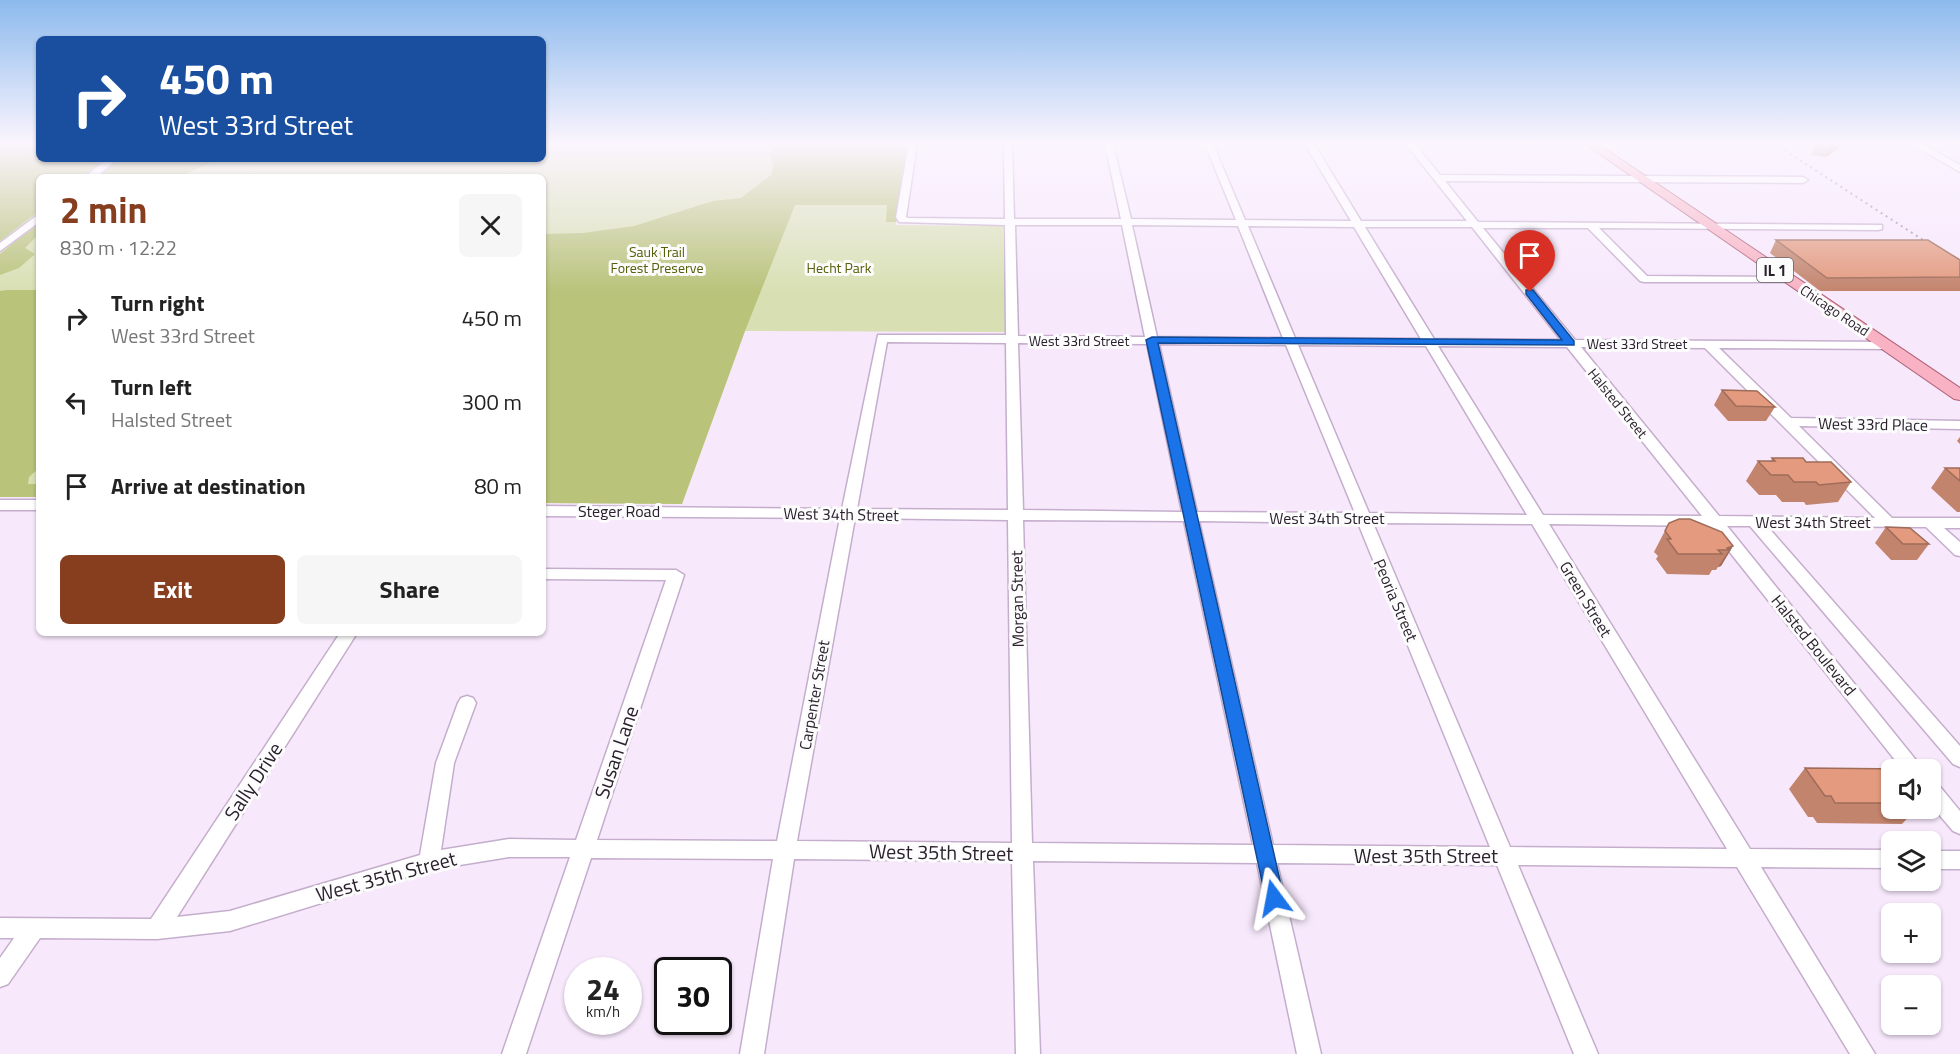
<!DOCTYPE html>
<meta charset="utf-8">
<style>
body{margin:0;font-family:"Titillium Web",sans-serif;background:#f6f6f6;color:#222;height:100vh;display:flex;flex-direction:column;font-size:22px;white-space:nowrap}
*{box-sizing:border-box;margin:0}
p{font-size:20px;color:#767676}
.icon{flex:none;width:33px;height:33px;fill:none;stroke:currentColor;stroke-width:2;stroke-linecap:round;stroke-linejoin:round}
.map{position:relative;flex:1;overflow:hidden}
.panel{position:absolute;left:36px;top:174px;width:510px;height:462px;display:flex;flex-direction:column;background:#fff;border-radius:9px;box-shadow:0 2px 4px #0004}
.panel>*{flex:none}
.top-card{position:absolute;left:36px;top:36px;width:510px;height:126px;border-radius:9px;box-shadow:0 2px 4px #0004;background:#1a4fa0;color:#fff;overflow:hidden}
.tools{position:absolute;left:1881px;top:759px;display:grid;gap:12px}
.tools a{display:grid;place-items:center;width:60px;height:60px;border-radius:9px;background:#fff;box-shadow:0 2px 4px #0004;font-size:30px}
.speed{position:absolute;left:564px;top:957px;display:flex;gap:12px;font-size:30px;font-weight:700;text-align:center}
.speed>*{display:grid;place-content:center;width:78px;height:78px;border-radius:50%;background:#fff;box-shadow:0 2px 4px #0004;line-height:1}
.speed small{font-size:15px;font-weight:400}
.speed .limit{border:3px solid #111;border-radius:9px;background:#fff;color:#111}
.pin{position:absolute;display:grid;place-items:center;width:51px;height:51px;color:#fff;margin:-62px -26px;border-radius:50% 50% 50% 0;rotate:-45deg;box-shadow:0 0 6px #0007}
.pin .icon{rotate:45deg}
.me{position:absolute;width:66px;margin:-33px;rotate:347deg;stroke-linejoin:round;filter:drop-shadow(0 0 4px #0008)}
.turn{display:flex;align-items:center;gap:21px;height:126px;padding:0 24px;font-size:27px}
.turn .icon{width:78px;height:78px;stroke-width:2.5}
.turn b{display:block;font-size:42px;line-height:51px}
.round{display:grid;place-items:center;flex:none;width:63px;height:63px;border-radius:9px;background:#f6f6f6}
.summary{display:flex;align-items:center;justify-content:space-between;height:102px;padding:0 24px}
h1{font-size:36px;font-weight:700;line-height:45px;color:#863e1f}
.primary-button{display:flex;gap:12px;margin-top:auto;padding:12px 24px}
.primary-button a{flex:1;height:69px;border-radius:9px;background:#863e1f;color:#fff;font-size:24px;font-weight:700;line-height:69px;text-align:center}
.primary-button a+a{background:#f6f6f6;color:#222}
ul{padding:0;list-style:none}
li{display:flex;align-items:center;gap:18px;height:84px;padding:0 24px}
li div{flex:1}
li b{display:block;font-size:22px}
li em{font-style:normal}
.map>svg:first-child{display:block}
.green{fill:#d8e0b3}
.forest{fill:#b9c37a}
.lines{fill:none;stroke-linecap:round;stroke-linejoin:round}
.minor-casing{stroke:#c5aecc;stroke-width:3}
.major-casing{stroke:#ad5e74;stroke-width:2}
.minor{fill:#fff;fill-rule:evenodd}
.major{fill:#f8b2c3;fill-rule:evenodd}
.rail{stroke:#9a8e9f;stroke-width:2;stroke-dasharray:2 4;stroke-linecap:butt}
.wall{fill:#c3846d}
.shaded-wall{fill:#9f6c59}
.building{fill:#e39a7f;stroke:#9f6c59;stroke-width:1.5}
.route{fill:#1a73e8;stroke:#114b97;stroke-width:1.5}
.labels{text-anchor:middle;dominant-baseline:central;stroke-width:6;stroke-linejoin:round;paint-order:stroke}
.far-park-label{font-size:14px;fill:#565e07;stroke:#fcfcfc}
.far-street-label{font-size:14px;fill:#2a212d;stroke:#fcfcfc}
.shield{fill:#fcfcfc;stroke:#69636b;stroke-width:1.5}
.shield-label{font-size:15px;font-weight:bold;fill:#2a212d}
.street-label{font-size:16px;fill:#2a212d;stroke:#fcfcfc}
.near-street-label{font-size:20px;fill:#2a212d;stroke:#fcfcfc}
</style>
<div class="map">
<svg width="1960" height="1054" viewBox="0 0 1960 1054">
<rect width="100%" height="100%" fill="#f7e8fc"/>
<path class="green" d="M0 144H39V159H543V144H907L896 225 1003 226 1005 332 745 331 682 504 543 503V177H39V497H0Z"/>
<path class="forest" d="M39 144V159H105L82 177H39V211L0 241V145Z
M776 144H907L896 222H886L887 205H795L745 331 682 504 543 503V234L583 233 634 226 713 201 741 198 771 175 774 164 769 155Z
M118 159H218L180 177H95Z
M39 222V234L25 248 35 254 19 268 0 275V254Z
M7 290H39V468L29 477 28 484H39V497H0V291Z"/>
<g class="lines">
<defs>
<path id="minor" d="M909 144H917L906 217 908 218 1005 219 1004 144H1012L1014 219H1121L1105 144H1113L1131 219 1236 220 1205 144H1213L1245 220 1351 221 1305 144H1314L1361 221H1467L1406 144H1415L1440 175 1803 177 1808 180 1803 183 1445 181 1478 222 1882 225V229L1878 230 1599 228 1647 276 1793 277 1794 279 1789 282H1644L1640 281 1588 228H1483L1575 340 1887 342 1893 346 1891 349 1719 348 1791 418 1960 421V429L1799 426 1892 518H1960V528H1944L1960 542V556L1955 555 1926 527 1767 526 1960 746V767L1953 764 1750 526H1727L1924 770H1903L1709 526 1549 524 1750 849 1892 850V868L1761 867 1875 1054H1850L1737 867 1518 865 1598 1054H1574L1497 865 1277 863 1321 1054H1297L1257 863 1033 861 1040 1054H1016L1012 861 794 859 764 1054H740L773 859 591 858 526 1054H502L570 857H509L429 870 230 931 157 939 40 938 8 984 0 987V958L14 938H0V918L151 919 340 633H357L177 917 230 911 420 855 436 763 458 703 461 698 467 696 473 698 476 703 454 763 441 850 509 839 576 840 666 580 543 579V569L676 570 684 575 597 840 777 841 840 518 543 516V506L842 509 878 335H1006L1005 225 899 222 896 217ZM1015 225H1122L1145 337 1018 336ZM1132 225 1238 226 1283 338 1157 337ZM1248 226 1354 227 1421 339 1295 338ZM1365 227H1472L1561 340 1434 339ZM887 342 1006 343 1008 510 857 509ZM1018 343 1147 344 1182 512 1023 510ZM1159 344 1286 345 1355 513 1197 512ZM1298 345 1426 346 1527 515 1369 513ZM1438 346 1567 347 1702 516 1543 515ZM1581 347 1705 348 1875 518 1719 516ZM855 518 1008 520 1012 843 797 841ZM1023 520 1184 521 1253 845 1032 843ZM1199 521 1358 523 1490 847 1273 845ZM1373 523 1532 524 1727 849 1510 847Z
M1911 144H1922L1960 165V172Z
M107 159H117L96 177H85Z
M39 214V222L0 251V243Z
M0 500H39V510H0Z
M1930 781 1937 783 1960 811V834L1953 831 1930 804Z
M1930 851H1960V869H1930Z"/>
<path id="major" d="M1585 144H1598L1960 388V400L1954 399Z"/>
</defs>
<use href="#minor" class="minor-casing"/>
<use href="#major" class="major-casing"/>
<use href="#minor" class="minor"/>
<use href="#major" class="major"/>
<path class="rail" d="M1775 144 1960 264"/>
</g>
<path class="wall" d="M1816 144H1844L1826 157 1811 155Z
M1776 240 1960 260V291H1820L1770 253Z
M1722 390 1775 407 1766 421H1728L1714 405Z
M1960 437V444L1957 441Z
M1772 458 1851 482 1838 502 1806 505 1804 502H1782L1776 495H1759L1746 481 1758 461H1771Z
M1945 468H1960V512H1957L1931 488Z
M1669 523 1733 546 1721 566 1718 567 1716 570H1712L1709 575 1667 574 1656 559 1658 556 1654 552Z
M1886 527 1929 544 1917 560H1891L1875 543Z
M1805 768 1892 770V808H1917L1902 824 1817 823 1813 817H1808L1789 789Z"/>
<path class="shaded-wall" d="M1832 144H1844L1826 157Z
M1733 546 1721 566 1718 567 1729 550 1727 548Z"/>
<path class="building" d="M1776 240H1928L1960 260V277L1827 278Z
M1722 390 1757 391 1775 407 1736 406Z
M1772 458H1803L1806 462H1831L1851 482 1819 485 1816 482H1794L1788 475H1771L1758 461H1775Z
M1945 468H1960V481Z
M1679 519H1690L1722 532 1733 546 1727 548 1729 550H1718L1722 554H1678L1667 539H1671L1665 531 1669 523Z
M1886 527 1910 528 1929 544H1903Z
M1805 768 1902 769V770H1892V803H1835L1831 796H1825Z"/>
<linearGradient id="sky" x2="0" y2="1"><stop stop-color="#8cbaed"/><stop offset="0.49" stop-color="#fbf5fe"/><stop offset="1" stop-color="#fbf5fe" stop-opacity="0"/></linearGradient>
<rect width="1960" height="292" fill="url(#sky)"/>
<path class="route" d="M1526 290H1533L1574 341V345L1158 343 1284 898 1281 905 1274 907 1267 905 1146 340 1152 337 1562 340 1526 294Z"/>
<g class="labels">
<g class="far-park-label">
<text x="657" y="251">Sauk Trail<tspan x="657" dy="16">Forest Preserve</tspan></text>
<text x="839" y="267">Hecht Park</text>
</g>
<g class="far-street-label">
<text transform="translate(1835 310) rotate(34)">Chicago Road</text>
<text x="1079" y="340">West 33rd Street</text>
<text x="1637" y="343">West 33rd Street</text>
<text transform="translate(1618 403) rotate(51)">Halsted Street</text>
</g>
<rect class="shield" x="1757" y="258" width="36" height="24" rx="4.5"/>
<g class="shield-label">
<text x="1775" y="270">IL 1</text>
</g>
<g class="street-label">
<text transform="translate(1873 424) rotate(1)">West 33rd Place</text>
<text x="619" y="511">Steger Road</text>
<text transform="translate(841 514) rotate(1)">West 34th Street</text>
<text x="1327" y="518">West 34th Street</text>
<text x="1813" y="522">West 34th Street</text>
<text transform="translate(1017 599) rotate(-91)">Morgan Street</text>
<text transform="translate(1586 599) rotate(59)">Green Street</text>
<text transform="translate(1396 600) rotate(67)">Peoria Street</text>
<text transform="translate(1814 645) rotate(51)">Halsted Boulevard</text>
<text transform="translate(814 695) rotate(-80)">Carpenter Street</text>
</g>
<g class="near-street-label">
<text transform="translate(616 752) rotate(-71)">Susan Lane</text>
<text transform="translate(253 781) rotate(-57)">Sally Drive</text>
<text transform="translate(941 852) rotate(1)">West 35th Street</text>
<text x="1426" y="855">West 35th Street</text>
<text transform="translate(386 876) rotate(-15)">West 35th Street</text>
</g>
</g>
</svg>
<div class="tools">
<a><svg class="icon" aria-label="sound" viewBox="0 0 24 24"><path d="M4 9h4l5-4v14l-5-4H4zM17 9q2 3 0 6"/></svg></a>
<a><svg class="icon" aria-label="layers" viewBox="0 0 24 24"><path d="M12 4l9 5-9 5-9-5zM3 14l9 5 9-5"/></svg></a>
<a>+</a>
<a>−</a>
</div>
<div class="speed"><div>24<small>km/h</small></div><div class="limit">30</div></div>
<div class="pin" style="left:1530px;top:292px;background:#d93025"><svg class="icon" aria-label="arrive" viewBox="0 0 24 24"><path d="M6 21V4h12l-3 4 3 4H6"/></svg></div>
<svg class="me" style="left:1274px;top:898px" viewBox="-20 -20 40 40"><path d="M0-17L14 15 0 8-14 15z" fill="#1a73e8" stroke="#fff" stroke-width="4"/></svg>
<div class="top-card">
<div class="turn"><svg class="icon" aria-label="right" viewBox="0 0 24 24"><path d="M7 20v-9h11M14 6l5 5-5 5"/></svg><div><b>450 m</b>West 33rd Street</div></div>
</div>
<section class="panel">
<div class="summary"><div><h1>2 min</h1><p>830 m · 12:22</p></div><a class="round"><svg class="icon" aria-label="close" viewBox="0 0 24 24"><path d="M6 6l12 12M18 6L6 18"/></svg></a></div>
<ul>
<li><svg class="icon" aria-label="right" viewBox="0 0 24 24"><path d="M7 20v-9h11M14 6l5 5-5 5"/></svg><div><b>Turn right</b><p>West 33rd Street</p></div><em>450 m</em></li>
<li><svg class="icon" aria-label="left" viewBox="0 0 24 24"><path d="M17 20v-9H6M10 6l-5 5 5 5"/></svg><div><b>Turn left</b><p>Halsted Street</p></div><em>300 m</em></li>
<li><svg class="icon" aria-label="arrive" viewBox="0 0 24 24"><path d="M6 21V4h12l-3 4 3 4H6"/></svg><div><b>Arrive at destination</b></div><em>80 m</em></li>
</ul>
<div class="primary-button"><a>Exit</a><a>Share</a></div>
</section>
</div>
